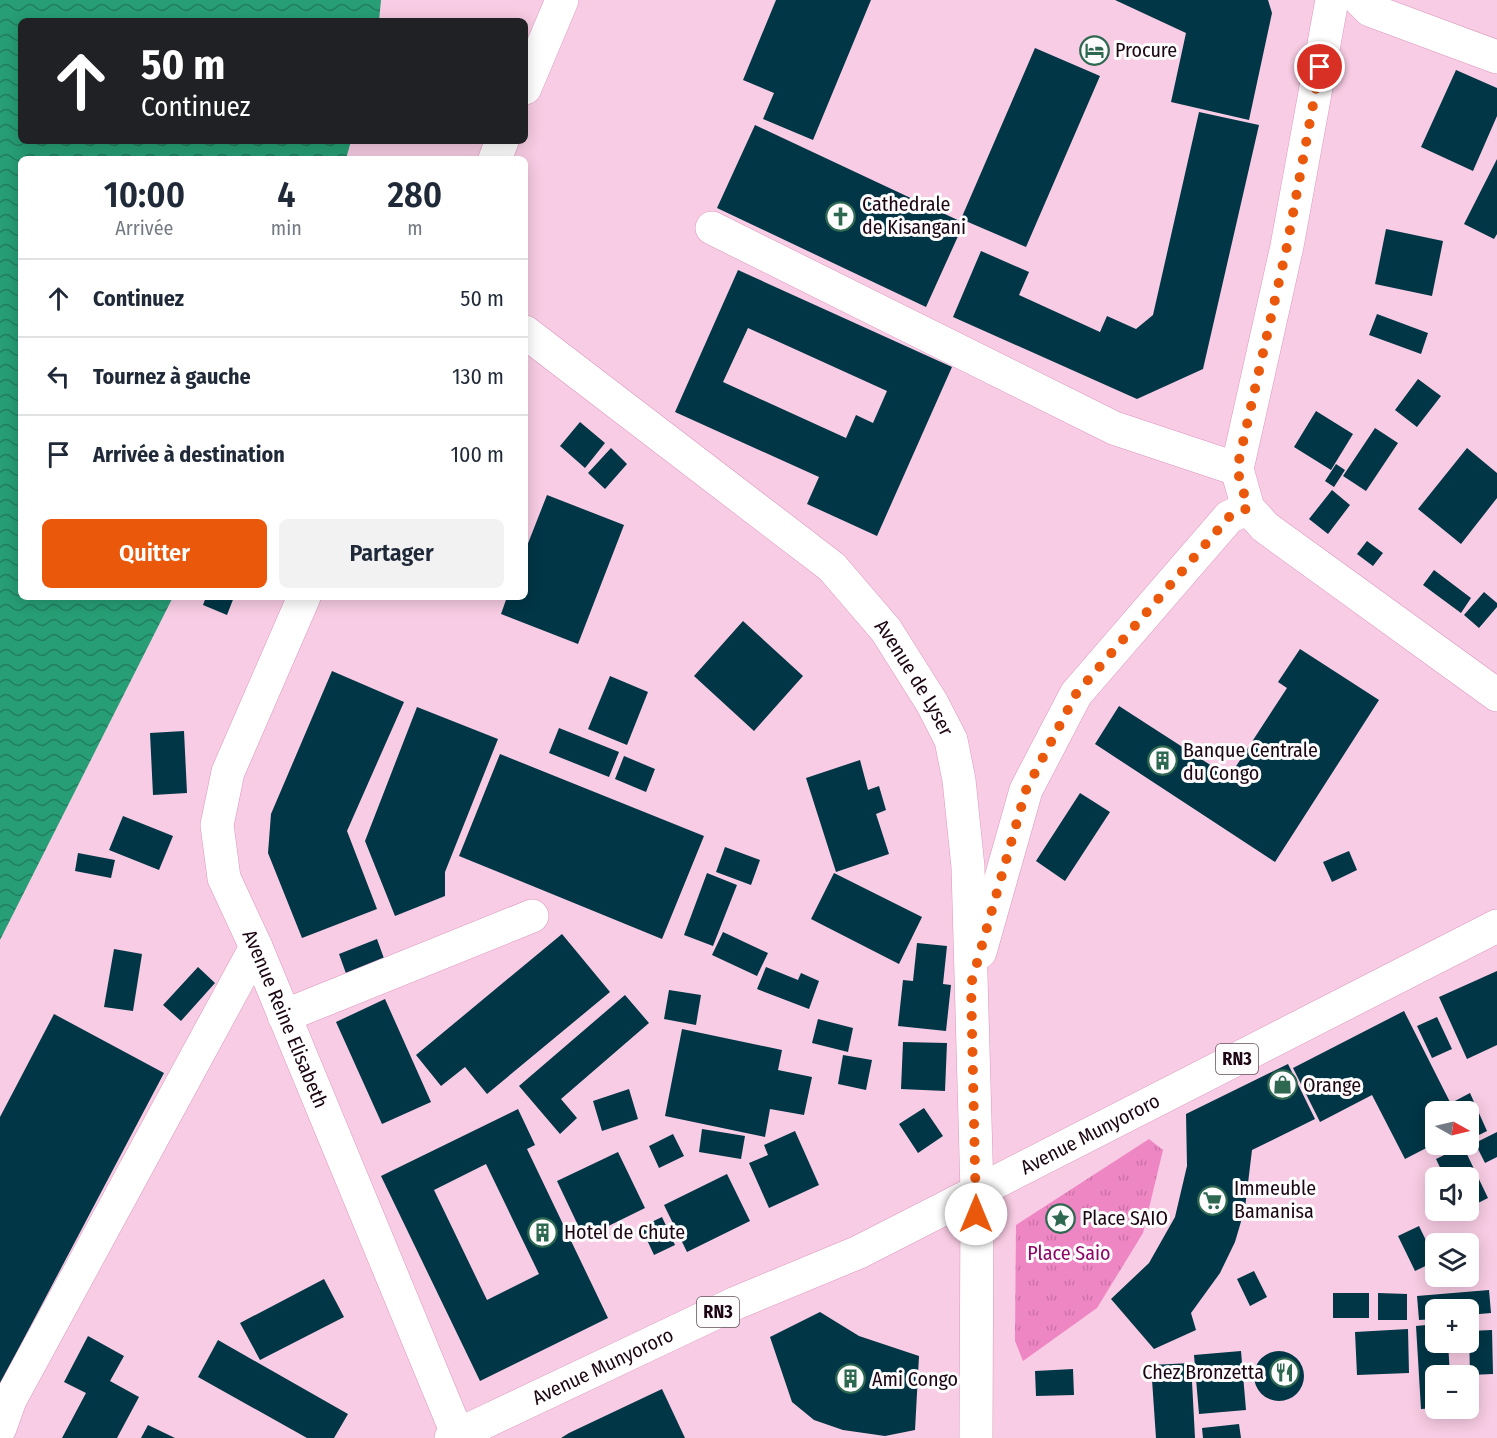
<!DOCTYPE html>
<html lang="fr">
<meta charset="utf-8">
<style>
body{margin:0;font-family:"Fira Sans Condensed",sans-serif;background:#f2f2f3;color:#1f2937;height:100vh;display:flex;flex-direction:column;font-size:22px;white-space:nowrap}
*{box-sizing:border-box;margin:0}
p{font-size:20px;color:#747a83}
.icon{flex:none;width:33px;height:33px;fill:none;stroke:currentColor;stroke-width:2;stroke-linecap:round;stroke-linejoin:round}
.map{position:relative;flex:1;overflow:hidden}
.drawer{position:absolute;left:18px;top:156px;width:510px;height:444px;display:flex;flex-direction:column;background:#fff;border-radius:9px;box-shadow:0 3px 15px #0003}
.drawer>*{flex:none}
.top-card{position:absolute;left:18px;top:18px;width:510px;height:126px;border-radius:9px;box-shadow:0 3px 15px #0003;background:#202124;color:#fff;overflow:hidden}
.needle{width:39px;rotate:98deg}
.buttons{position:absolute;left:1425px;top:1101px;display:grid;gap:12px}
.buttons a{display:grid;place-items:center;width:54px;height:54px;border-radius:9px;background:#fff;box-shadow:0 3px 15px #0003;font-size:30px}
.pin{position:absolute;display:grid;place-items:center;width:51px;height:51px;color:#fff;margin:-26px;border:3px solid #fff;border-radius:50%;box-shadow:0 2px 6px #0007}
.me{position:absolute;width:66px;margin:-33px;rotate:0deg;stroke-linejoin:round;filter:drop-shadow(0 0 4px #0008)}
.turn{display:flex;align-items:center;gap:21px;height:126px;padding:0 24px;font-size:27px}
.turn .icon{width:78px;height:78px;stroke-width:2.5}
.turn b{display:block;font-size:42px;line-height:51px}
.eta{display:flex;justify-content:space-evenly;align-items:center;height:102px;text-align:center}
.eta b{font-size:36px;font-weight:600;line-height:42px}
.button{display:flex;gap:12px;margin-top:auto;padding:12px 24px}
.button a{flex:1;height:69px;border-radius:9px;background:#ea580c;color:#fff;font-size:24px;font-weight:600;line-height:69px;text-align:center}
.button a+a{background:#f2f2f3;color:#1f2937}
ul{padding:0;list-style:none}
li{display:flex;align-items:center;gap:18px;height:78px;padding:0 24px;border-top:2px solid #e0e1e3}
li div{flex:1}
li b{display:block;font-size:22px}
li em{font-style:normal}
.map>svg:first-child{display:block}
.grass{fill:url(#grass-tufts)}
.water{fill:url(#water-waves)}
.building{fill:#003646;fill-rule:evenodd}
.lines{fill:none;stroke-linecap:round;stroke-linejoin:round}
.minor-casing{stroke:#dc97be;stroke-width:34}
.highway-casing{stroke:#dc97be;stroke-width:34}
.minor{stroke:#fff;stroke-width:33}
.highway{stroke:#fff;stroke-width:33}
.route{stroke:#ea580c;stroke-width:10;stroke-dasharray:0 18}
.labels{text-anchor:middle;dominant-baseline:central;stroke-width:6;stroke-linejoin:round;paint-order:stroke}
.shield{fill:#fcfcfc;stroke:#60505a;stroke-width:1.5}
.shield-label{font-size:18px;font-weight:bold;fill:#1d0614}
.poi-label{font-size:20px;fill:#1d0614;stroke:#fcfcfc;text-anchor:start}
.street-label{font-size:20px;fill:#1d0614;stroke:#fcfcfc}
.park-label{font-size:20px;fill:#8e0667;stroke:#fcfcfc}
</style>
<div class="map">
<svg width="1497" height="1438" viewBox="0 0 1497 1438">
<defs>
<pattern id="grass-tufts" width="24" height="20" patternUnits="userSpaceOnUse" patternTransform="scale(1.5)"><rect width="24" height="20" fill="#ee86c4"/><path d="M3 7l-1-3M5 7V3M7 7l1-3M15 17l-1-3M17 17v-4M19 17l1-3" fill="none" stroke="#cc72a8"/></pattern>
<pattern id="water-waves" width="16" height="10" patternUnits="userSpaceOnUse" patternTransform="scale(1.5)"><rect width="16" height="10" fill="#279e75"/><path d="M0 5q4-4 8 0t8 0" fill="none" stroke="#217f5f"/></pattern>
</defs>
<rect width="100%" height="100%" fill="#f8cce4"/>
<path class="grass" d="M1149 1139 1163 1150 1143 1233 1097 1308 1023 1361 1015 1341 1016 1225Z"/>
<path class="water" d="M0 0H381L379 21H21V141H351L346 159H21V597H173L0 940Z"/>
<path class="building" d="M776 0H871L813 140 763 119 774 93 743 80Z
M1115 0H1268L1272 13 1249 120 1171 102 1186 33Z
M1035 48 1100 76 1026 247 961 219Z
M1456 70 1497 88V116L1473 171 1421 147Z
M1199 112 1259 125 1203 369 1137 399 953 317 981 251 1029 272 1019 295 1100 332 1107 316 1136 329 1153 315Z
M755 125 964 223 926 307 717 208Z
M1497 159V234L1494 239 1464 224Z
M1386 229 1443 241 1432 296 1375 284Z
M738 270 952 367 877 536 807 504 819 477 675 412ZM748 328 887 391 873 423 856 415 846 438 723 382Z
M1377 314 1428 333 1421 354 1369 335Z
M1418 379 1441 396 1417 427 1395 410Z
M1316 411 1353 434 1331 470 1294 447Z
M580 422 605 443 585 468 560 446Z
M1375 428 1398 443 1366 491 1343 476Z
M611 448 627 464 605 489 588 473Z
M1467 448 1497 473V498L1461 544 1418 509Z
M1336 464 1345 470 1334 487 1325 481Z
M1332 490 1350 505 1328 534 1309 519Z
M547 495 624 525 578 644 501 614 507 597H525V551Z
M1367 541 1383 553 1373 566 1357 554Z
M1434 570 1471 598 1461 613 1423 585Z
M1484 592 1497 603V607L1479 628 1464 615Z
M206 597H234L227 615 203 605Z
M743 621 803 676 754 731 694 676Z
M1300 649 1379 700 1275 862 1095 744 1119 706 1229 777 1287 688 1278 682Z
M332 671 404 702 347 831 377 909 302 938 268 853 271 814Z
M610 676 648 692 627 745 588 729Z
M417 707 498 739 445 872V896L395 916 365 841Z
M559 728 619 752 609 777 549 753Z
M184 731 187 793 153 795 150 733Z
M500 754 704 836 662 939 459 856Z
M624 756 655 769 646 792 615 779Z
M860 760 868 790 879 786 886 810 876 814 889 854 836 872 806 778Z
M1080 793 1110 812 1065 881 1036 861Z
M123 816 173 836 159 870 109 850Z
M725 847 760 860 751 885 716 872Z
M1349 851 1357 870 1332 882 1323 862Z
M78 853 115 860 111 878 75 871Z
M707 873 737 885 713 946 684 935Z
M834 873 922 917 899 964 811 919Z
M723 932 768 953 757 976 712 955Z
M562 934 610 992 487 1094 465 1067 441 1086 416 1055Z
M377 939 386 964 348 979 339 954Z
M917 943 947 946 943 984 951 985 946 1031 898 1026 903 980 913 981Z
M114 949 142 954 133 1011 104 1007Z
M198 967 215 983 181 1021 163 1005Z
M766 967 798 980 801 973 819 981 809 1009 757 989Z
M1497 971V1045L1467 1059 1439 997Z
M669 990 701 995 696 1025 664 1019Z
M625 995 649 1023 561 1099 577 1118 560 1134 519 1086Z
M385 999 431 1102 382 1124 336 1022Z
M1404 1011 1455 1112H1436V1143L1405 1159 1372 1095 1320 1122 1293 1068Z
M54 1014 164 1073 0 1384V1117Z
M1437 1017 1452 1049 1432 1058 1417 1026Z
M818 1019 853 1028 848 1052 812 1043Z
M682 1029 782 1050 778 1070 812 1077 804 1115 770 1109 765 1137 665 1116Z
M903 1042 947 1043 945 1091 901 1089Z
M843 1055 872 1060 866 1090 838 1084Z
M1288 1064 1315 1119 1252 1150 1245 1208 1235 1242 1220 1273 1191 1313 1196 1330 1154 1349 1111 1299 1149 1263 1175 1217 1187 1166 1186 1114Z
M629 1089 638 1119 602 1131 593 1101Z
M1470 1093 1487 1131 1471 1139 1468 1112H1458L1453 1102Z
M924 1108 943 1136 918 1153 899 1124Z
M518 1109 535 1145 527 1149 608 1318 480 1381 381 1176ZM486 1164 539 1274 487 1300 434 1190Z
M702 1129 745 1136 741 1159 699 1152Z
M795 1131 819 1185 769 1208 749 1163 768 1155 764 1145Z
M1497 1132V1157L1485 1163 1475 1143Z
M673 1134 684 1156 659 1168 649 1146Z
M1463 1146 1488 1198 1468 1208V1178H1445L1436 1159Z
M618 1152 645 1208 584 1238 557 1181Z
M727 1174 750 1221 687 1252 664 1205Z
M662 1217 675 1245 654 1255 641 1227Z
M1419 1226 1436 1261 1415 1271 1398 1236Z
M1254 1271 1267 1297 1250 1306 1237 1279Z
M324 1279 344 1317 260 1360 240 1323Z
M1489 1290 1491 1313 1468 1315V1310H1436V1319L1419 1320 1417 1296Z
M1333 1293H1369V1318H1333Z
M1378 1293 1407 1294V1320H1378Z
M820 1312 859 1336 919 1356 915 1430 885 1436 843 1430 814 1420 792 1402 770 1337Z
M1436 1324V1342H1448L1450 1376H1436V1408L1421 1409 1416 1326Z
M1408 1329 1409 1373 1357 1375 1355 1332Z
M1492 1330 1493 1374 1470 1375 1469 1331Z
M88 1336 124 1356 110 1381 139 1397 117 1438H62L86 1393 64 1382Z
M218 1340 348 1414 334 1438H307L198 1377Z
M1254 1376a25 25 0 1 1 50 0a25 25 0 1 1-50 0Z
M1241 1351 1246 1410 1199 1414 1194 1355Z
M1191 1363 1195 1438H1156L1151 1365Z
M1073 1369 1074 1395 1036 1396 1035 1371Z
M662 1389 685 1438H561L569 1433Z
M1239 1424 1241 1438H1203L1202 1428Z
M148 1425 175 1438H141Z"/>
<g class="lines">
<defs>
<g id="minor">
<path d="M1332 0 1287 246 1237 469 1248 508 1265 527 1497 695"/>
<path d="M1360 0 1370 10 1497 57"/>
<path d="M525 88 562 0"/>
<path d="M495 159 502 141"/>
<path d="M712 228 1114 428 1237 469"/>
<path id="s1" d="M525 332 832 567 886 630 932 703 951 740 959 780 968 867 977 1192 976 1438"/>
<path id="s2" d="M304 597 228 772 217 825 224 878 256 947 459 1438"/>
<path d="M980 952 1026 790 1076 694 1229 517 1248 508"/>
<path d="M284 1016 532 916"/>
<path d="M0 1428 10 1400 256 947"/>
</g>
<g id="highway">
<path id="s3" d="M451 1438 736 1303 859 1252 1497 926"/>
</g>
</defs>
<use href="#minor" class="minor-casing"/>
<use href="#highway" class="highway-casing"/>
<use href="#minor" class="minor"/>
<use href="#highway" class="highway"/>
</g>
<g class="lines">
<path class="route" d="M976 1214 971 984 1026 790 1076 694 1229 517 1248 508 1237 469 1287 246 1320 67"/>
</g>
<defs>
<symbol id="hotel-ring" viewBox="-11 -11 22 22"><circle r="9.5" fill="#fcfcfc" stroke="#2e6851" stroke-width="1.5"/><path d="M-6-4.5h1.5V1H6V5H4.5V3h-9V5H-6ZM-4 0a1.8 1.8 0 1 1 3.6 0ZM.5 0V-2.5h3Q6-2.5 6 0Z" fill="#2e6851"/></symbol>
<symbol id="church-ring" viewBox="-11 -11 22 22"><circle r="9.5" fill="#fcfcfc" stroke="#2e6851" stroke-width="1.5"/><path d="M-1.2-6h2.4v3.5h3.3v2.4h-3.3V6h-2.4V-.1h-3.3v-2.4h3.3Z" fill="#2e6851"/></symbol>
<symbol id="building-ring" viewBox="-11 -11 22 22"><circle r="9.5" fill="#fcfcfc" stroke="#2e6851" stroke-width="1.5"/><path d="M-4-6H4V6H1V3H-1V6H-4ZM-2.5-4.3h1.7v1.8h-1.7ZM.8-4.3h1.7v1.8H.8ZM-2.5-1h1.7V.8h-1.7ZM.8-1h1.7V.8H.8Z" fill="#2e6851"/></symbol>
<symbol id="shop-ring" viewBox="-11 -11 22 22"><circle r="9.5" fill="#fcfcfc" stroke="#2e6851" stroke-width="1.5"/><path d="M-5-2.5h2.3a2.7 3.5 0 0 1 5.4 0H5L5.5 6h-11ZM-1.5-2.5h3a1.5 2.3 0 0 0-3 0Z" fill="#2e6851"/></symbol>
<symbol id="supermarket-ring" viewBox="-11 -11 22 22"><circle r="9.5" fill="#fcfcfc" stroke="#2e6851" stroke-width="1.5"/><path d="M-6-5.5h2.5l.6 2H6L4.5 2H-2.5L-4.4-4H-6ZM-1.5 3.2a1.3 1.3 0 1 0 .1 0ZM3 3.2a1.3 1.3 0 1 0 .1 0Z" fill="#2e6851"/></symbol>
<symbol id="sight-ring" viewBox="-11 -11 22 22"><circle r="9.5" fill="#fcfcfc" stroke="#2e6851" stroke-width="1.5"/><path d="M0-6L1.8-2.2L6-1.7L2.9 1.2L3.7 5.4L0 3.3L-3.7 5.4L-2.9 1.2L-6-1.7L-1.8-2.2Z" fill="#2e6851"/></symbol>
<symbol id="restaurant-ring" viewBox="-11 -11 22 22"><circle r="9.5" fill="#fcfcfc" stroke="#2e6851" stroke-width="1.5"/><path d="M-5-6h1v4h1v-4h1v4h1v-4h1v5L-1.5 .5V6h-2V.5L-5-1ZM5-6V6H3V1.5H1.5Q1.5-4 5-6Z" fill="#2e6851"/></symbol>
</defs>
<g fill-rule="evenodd">
<use href="#hotel-ring" x="1078" y="34" width="33" height="33"/>
<use href="#church-ring" x="824" y="200" width="33" height="33"/>
<use href="#building-ring" x="1146" y="744" width="33" height="33"/>
<use href="#shop-ring" x="1266" y="1068" width="33" height="33"/>
<use href="#supermarket-ring" x="1196" y="1184" width="33" height="33"/>
<use href="#sight-ring" x="1044" y="1202" width="33" height="33"/>
<use href="#building-ring" x="526" y="1216" width="33" height="33"/>
<use href="#restaurant-ring" x="1268" y="1356" width="33" height="33"/>
<use href="#building-ring" x="834" y="1362" width="33" height="33"/>
</g>
<g class="labels">
<g class="shield">
<rect x="1216" y="1044" width="42" height="30" rx="4.5"/>
<rect x="697" y="1297" width="42" height="30" rx="4.5"/>
</g>
<g class="shield-label">
<text x="1237" y="1059">RN3</text>
<text x="718" y="1312">RN3</text>
</g>
<g class="poi-label">
<text x="1115" y="50">Procure</text>
<text x="862" y="204">Cathedrale<tspan x="862" dy="23">de Kisangani</tspan></text>
<text x="1183" y="750">Banque Centrale<tspan x="1183" dy="23">du Congo</tspan></text>
<text x="1303" y="1085">Orange</text>
<text x="1234" y="1188">Immeuble<tspan x="1234" dy="23">Bamanisa</tspan></text>
<text x="1082" y="1218">Place SAIO</text>
<text x="564" y="1232">Hotel de Chute</text>
<text x="1264" y="1372" text-anchor="end">Chez Bronzetta</text>
<text x="872" y="1379">Ami Congo</text>
</g>
<g class="street-label">
<text stroke="none"><textPath href="#s1" startOffset="525">Avenue de Lyser</textPath></text>
<text stroke="none"><textPath href="#s2" startOffset="452">Avenue Reine Elisabeth</textPath></text>
<text stroke="none"><textPath href="#s3" startOffset="708">Avenue Munyororo</textPath></text>
<text stroke="none"><textPath href="#s3" startOffset="168">Avenue Munyororo</textPath></text>
</g>
<g class="park-label">
<text x="1069" y="1253">Place Saio</text>
</g>
</g>
</svg>
<div class="buttons">
<a><svg class="needle" viewBox="-14 -14 28 28"><path d="M0-13l5 13h-10z" fill="#e53935"/><path d="M0 13l5-13h-10z" fill="#747a83"/></svg></a>
<a><svg class="icon" aria-label="sound" viewBox="0 0 24 24"><path d="M4 9h4l5-4v14l-5-4H4zM17 9q2 3 0 6"/></svg></a>
<a><svg class="icon" aria-label="layers" viewBox="0 0 24 24"><path d="M12 4l9 5-9 5-9-5zM3 14l9 5 9-5"/></svg></a>
<a>+</a>
<a>−</a>
</div>
<div class="pin" style="left:1320px;top:67px;background:#d93025"><svg class="icon" aria-label="arrive" viewBox="0 0 24 24"><path d="M6 21V4h12l-3 4 3 4H6"/></svg></div>
<svg class="me" style="left:976px;top:1214px" viewBox="-20 -20 40 40"><circle r="19" fill="#fff"/><path d="M0-13L10 11 0 6-10 11z" fill="#ea580c"/></svg>
<div class="top-card">
<div class="turn"><svg class="icon" aria-label="ahead" viewBox="0 0 24 24"><path d="M12 20V5M6 11l6-6 6 6"/></svg><div><b>50 m</b>Continuez</div></div>
</div>
<section class="drawer">
<div class="eta">
<div><b>10:00</b><p>Arrivée</p></div>
<div><b>4</b><p>min</p></div>
<div><b>280</b><p>m</p></div>
</div>
<ul>
<li><svg class="icon" aria-label="ahead" viewBox="0 0 24 24"><path d="M12 20V5M6 11l6-6 6 6"/></svg><div><b>Continuez</b></div><em>50 m</em></li>
<li><svg class="icon" aria-label="left" viewBox="0 0 24 24"><path d="M17 20v-9H6M10 6l-5 5 5 5"/></svg><div><b>Tournez à gauche</b></div><em>130 m</em></li>
<li><svg class="icon" aria-label="arrive" viewBox="0 0 24 24"><path d="M6 21V4h12l-3 4 3 4H6"/></svg><div><b>Arrivée à destination</b></div><em>100 m</em></li>
</ul>
<div class="button"><a>Quitter</a><a>Partager</a></div>
</section>
</div>
